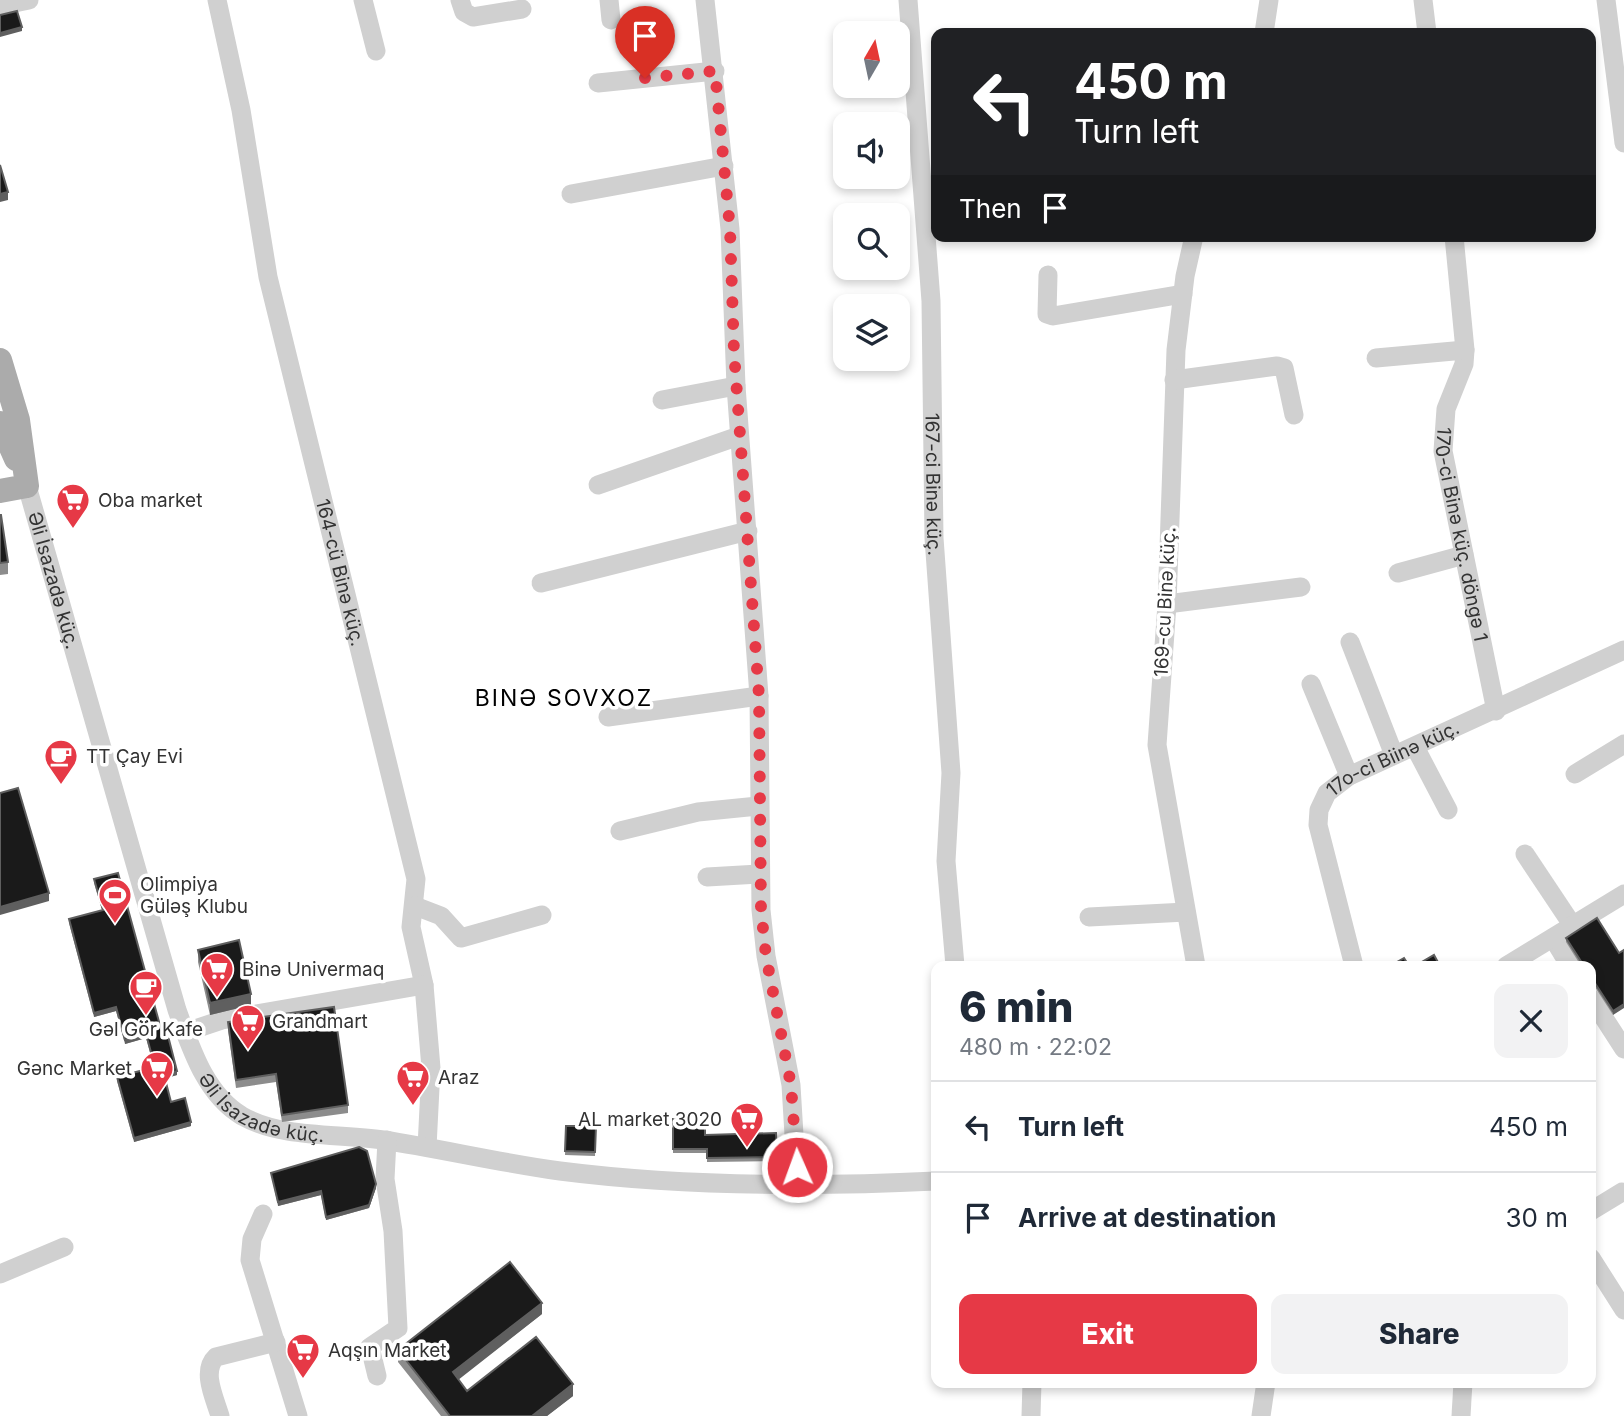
<!DOCTYPE html>
<meta charset="utf-8">
<style>
body{margin:0;font-family:Inter,sans-serif;background:#f2f2f3;color:#1f2937;height:100vh;display:flex;flex-direction:column;font-size:26px;white-space:nowrap}
*{box-sizing:border-box;margin:0}
p{font-size:23px;color:#747a83}
.icon{flex:none;width:38px;height:38px;fill:none;stroke:currentColor;stroke-width:2;stroke-linecap:round;stroke-linejoin:round}
.map{position:relative;flex:1;overflow:hidden}
.side{position:absolute;left:931px;top:961px;width:665px;height:427px;display:flex;flex-direction:column;background:#fff;border-radius:14px;box-shadow:0 4px 10px #0003}
.side>*{flex:none}
.hud{position:absolute;left:931px;top:28px;width:665px;height:214px;border-radius:14px;box-shadow:0 4px 10px #0003;background:#202124;color:#fff;overflow:hidden}
.needle{width:46px;rotate:9deg}
.controls{position:absolute;left:833px;top:21px;display:grid;gap:14px}
.controls a{display:grid;place-items:center;width:77px;height:77px;border-radius:14px;background:#fff;box-shadow:0 4px 10px #0003;font-size:35px}
.pin{position:absolute;display:grid;place-items:center;width:60px;height:60px;color:#fff;margin:-72px -30px;border-radius:50% 50% 50% 0;rotate:-45deg;box-shadow:0 0 7px #0007}
.pin .icon{rotate:45deg}
.me{position:absolute;width:77px;margin:-38px;rotate:358deg;stroke-linejoin:round;filter:drop-shadow(0 0 5px #0008)}
.turn{display:flex;align-items:center;gap:24px;height:147px;padding:0 28px;font-size:32px}
.turn .icon{width:91px;height:91px;stroke-width:2.5}
.turn b{display:block;font-size:49px;line-height:60px}
.then{display:flex;align-items:center;height:66px;padding:0 28px;background:#0003;gap:14px;font-size:26px}
.round{display:grid;place-items:center;flex:none;width:74px;height:74px;border-radius:14px;background:#f2f2f3}
.overview{display:flex;align-items:center;justify-content:space-between;height:119px;padding:0 28px}
h1{font-size:42px;font-weight:800;line-height:52px}
.primary-button{display:flex;gap:14px;margin-top:auto;padding:14px 28px}
.primary-button a{flex:1;height:80px;border-radius:14px;background:#e63946;color:#fff;font-size:28px;font-weight:800;line-height:80px;text-align:center}
.primary-button a+a{background:#f2f2f3;color:#1f2937}
ul{padding:0;list-style:none}
li{display:flex;align-items:center;gap:21px;height:91px;padding:0 28px;border-top:2px solid #e0e1e3}
li div{flex:1}
li b{display:block;font-size:26px}
li em{font-style:normal}
.map>svg:first-child{display:block}
.lines{fill:none;stroke-linecap:round;stroke-linejoin:round}
.minor{stroke:#d0d0d0;stroke-width:19}
.major{stroke:#ababab;stroke-width:24}
.wall{fill:#8c8c8c}
.shaded-wall{fill:#5f5f5f}
.building{fill:#1a1a1a;stroke:#5f5f5f;stroke-width:2}
.route{stroke:#e63946;stroke-width:12;stroke-dasharray:0 21.6}
.labels{text-anchor:middle;dominant-baseline:central;stroke-width:7;stroke-linejoin:round;paint-order:stroke}
.street-label{font-size:19px;fill:#333;stroke:#fff}
.poi-label{font-size:19px;fill:#333;stroke:#fff;text-anchor:start}
.quarter-label{font-size:23px;letter-spacing:2px;fill:#000;stroke:#fff}
</style>
<div class="map">
<svg width="1624" height="1416" viewBox="0 0 1624 1416">
<rect width="100%" height="100%" fill="#fff"/>
<g class="lines">
<g class="minor">
<path id="s1" d="M217 0 241 110 268 277 416 879 411 927 424 985 431 1068 427 1147"/>
<path d="M363 0 376 51"/>
<path d="M460 0 464 12 473 17 522 9"/>
<path d="M609 0 611 20"/>
<path d="M705 0 730 229 736 386 759 696 761 910 766 956 791 1085 797 1185"/>
<path id="s2" d="M908 0 931 301 934 538 951 773 946 861 955 966"/>
<path d="M1423 0 1427 33"/>
<path d="M1606 0 1624 143"/>
<path d="M0 6 29 0"/>
<path d="M1264 33 1269 0"/>
<path d="M598 83 715 71"/>
<path d="M571 194 724 166"/>
<path d="M1194 236 1185 276 1176 350 1167 604 1157 745 1196 966"/>
<path id="s3" d="M1454 236 1465 350 1464 364 1446 409 1443 451 1496 711"/>
<path d="M1048 275 1047 314 1053 316 1183 294"/>
<path d="M1376 358 1465 350"/>
<path d="M1174 380 1277 366 1284 368 1294 415"/>
<path d="M662 400 736 386"/>
<path d="M598 485 739 436"/>
<path id="s4" d="M27 486 177 1010C191 1048 205 1094 242 1116 283 1139 338 1133 383 1140 442 1149 501 1163 560 1171 685 1187 811 1187 936 1181"/>
<path d="M1398 573 1464 555"/>
<path d="M541 583 748 531"/>
<path d="M1167 604 1301 587"/>
<path d="M1350 642 1394 755"/>
<path d="M1311 684 1349 776"/>
<path d="M608 717 759 696"/>
<path d="M1415 747 1448 810"/>
<path d="M1575 774 1624 744"/>
<path d="M620 831 698 812 758 806"/>
<path d="M1525 854 1573 926"/>
<path d="M707 877 759 874"/>
<path d="M415 906 441 916 461 938 542 915"/>
<path d="M1089 917 1186 912"/>
<path d="M1553 938 1570 966"/>
<path id="s5" d="M1354 966 1318 825 1319 810 1327 793 1349 776 1624 650"/>
<path d="M1506 966 1624 894"/>
<path d="M1591 998 1624 1049"/>
<path d="M186 1032 222 1020 424 985"/>
<path d="M1591 1211 1622 1192"/>
<path d="M263 1214 252 1239 250 1260 298 1416"/>
<path d="M1591 1258 1624 1310"/>
<path d="M0 1274 64 1247"/>
<path d="M377 1376 370 1347 398 1328 393 1231 385 1179 387 1140"/>
<path d="M220 1416C215 1399 201 1371 216 1357L276 1342"/>
<path d="M1031 1416 1032 1382"/>
<path d="M1261 1416 1266 1382"/>
<path d="M1461 1416 1463 1382"/>
</g>
<path class="major" d="M0 360 18 420 27 486
M0 423 16 459
M0 491 27 486"/>
</g>
<path class="wall" d="M0 515 8 562V574L0 575Z
M94 879 161 1029 177 1075 165 1078 171 1102 191 1126 134 1142 117 1081V1077L154 1067 146 1038 125 1044 116 1011 94 1017 69 923V919L102 910 94 883Z
M1566 938 1619 953 1613 1015 1591 981V966H1581L1566 942Z
M198 950 251 1005 210 1015 198 962Z
M228 1022 348 1105V1113L282 1122 276 1082 236 1088 228 1030Z
M673 1119 705 1135 776 1133 777 1161 707 1162V1153H673Z
M566 1126H596L595 1156 565 1155Z
M271 1173 376 1188 369 1208 326 1220 321 1195 278 1206Z
M542 1314 458 1379 467 1391 573 1396 547 1416H441L398 1362V1350Z"/>
<path class="shaded-wall" d="M22 27V31L0 37V33Z
M8 192V200L0 202V194Z
M49 893V901L0 915V907Z
M251 994V1005L210 1015V1003Z
M1624 1004V1008L1613 1015V1011Z
M116 1007V1011L94 1017V1013Z
M146 1034V1038L125 1044V1040Z
M177 1071V1075L164 1079V1075Z
M191 1122V1126L134 1142V1138Z
M376 1184V1188L369 1208 326 1220V1217Z
M321 1191V1195L278 1206V1202Z
M542 1303V1314L453 1384V1372Z
M573 1384V1396L547 1416H532Z"/>
<path class="building" d="M17 11 22 27 0 33V15Z
M0 165 8 192 0 194Z
M0 515H1L8 562 0 563Z
M18 788 49 893 0 907V793Z
M118 873 161 1029 166 1028 177 1071 164 1075 171 1102 185 1098 191 1122 134 1138 117 1077 155 1067 146 1034 125 1040 116 1007 94 1013 69 919 103 910 94 879Z
M1597 918 1619 953 1624 950V1004L1613 1011 1591 977V966H1584L1566 938Z
M239 940 251 994 210 1003 198 950Z
M1434 955 1440 966H1415Z
M1404 958 1409 966H1390Z
M334 1007 348 1105 282 1115 276 1074 236 1080 228 1022Z
M673 1119H705V1135L776 1133 777 1157 707 1158V1149H673Z
M566 1126H596L595 1152 565 1151Z
M359 1147 367 1151 376 1184 369 1205 326 1217 321 1191 278 1202 271 1173Z
M510 1262 542 1303 453 1372 467 1391 536 1337 573 1384 532 1416H450L398 1350Z"/>
<g class="lines">
<path class="route" d="M645 78 715 71 730 229 734 352 759 696 761 910 766 956 791 1085 797 1167"/>
</g>
<defs>
<symbol id="supermarket-pin" viewBox="-11 -11 22 30"><path d="M0 17L-7.5 6A9.5 9.5 0 1 1 7.5 6Z" fill="#e63946" stroke="#fff"/><path d="M-6-5.5h2.5l.6 2H6L4.5 2H-2.5L-4.4-4H-6ZM-1.5 3.2a1.3 1.3 0 1 0 .1 0ZM3 3.2a1.3 1.3 0 1 0 .1 0Z" fill="#fff"/></symbol>
<symbol id="cafe-pin" viewBox="-11 -11 22 30"><path d="M0 17L-7.5 6A9.5 9.5 0 1 1 7.5 6Z" fill="#e63946" stroke="#fff"/><path d="M-5.5-4.5H6V0H3Q3 3.5 0 3.5H-2.5Q-5.5 3.5-5.5 0ZM3-3.2v2h1.7v-2ZM-6 4.5H4V6H-6Z" fill="#fff"/></symbol>
<symbol id="stadium-pin" viewBox="-11 -11 22 30"><path d="M0 17L-7.5 6A9.5 9.5 0 1 1 7.5 6Z" fill="#e63946" stroke="#fff"/><path d="M0-5a6.5 5 0 1 0 0 10a6.5 5 0 1 0 0-10ZM-3.5-1.8h7v3.6h-7Z" fill="#fff"/></symbol>
</defs>
<g fill-rule="evenodd">
<use href="#supermarket-pin" x="54" y="481" width="38" height="52"/>
<use href="#cafe-pin" x="42" y="737" width="38" height="52"/>
<use href="#stadium-pin" x="96" y="876" width="38" height="52"/>
<use href="#supermarket-pin" x="198" y="950" width="38" height="52"/>
<use href="#cafe-pin" x="127" y="968" width="38" height="52"/>
<use href="#supermarket-pin" x="229" y="1002" width="38" height="52"/>
<use href="#supermarket-pin" x="138" y="1049" width="38" height="52"/>
<use href="#supermarket-pin" x="394" y="1058" width="38" height="52"/>
<use href="#supermarket-pin" x="728" y="1100" width="38" height="52"/>
<use href="#supermarket-pin" x="284" y="1331" width="38" height="52"/>
</g>
<g class="labels">
<g class="street-label">
<text stroke="none"><textPath href="#s2" startOffset="485">167-ci Binə küç.</textPath></text>
<text stroke="none"><textPath href="#s3" startOffset="304">170-ci Binə küç. döngə 1</textPath></text>
<text stroke="none"><textPath href="#s1" startOffset="586">164-cü Binə küç.</textPath></text>
<text stroke="none"><textPath href="#s4" startOffset="98">Əli İsazadə küç.</textPath></text>
<text transform="translate(1165 602) rotate(-87)">169-cu Binə küç.</text>
<text stroke="none"><textPath href="#s5" startOffset="254">17o-ci Biinə küç.</textPath></text>
<text stroke="none"><textPath href="#s4" startOffset="686">Əli İsazadə küç.</textPath></text>
</g>
<g class="poi-label">
<text x="98" y="500">Oba market</text>
<text x="86" y="756">TT Çay Evi</text>
<text x="140" y="884">Olimpiya<tspan x="140" dy="22">Güləş Klubu</tspan></text>
<text x="242" y="969">Binə Univermaq</text>
<text x="272" y="1021">Grandmart</text>
<text x="146" y="1029" text-anchor="middle">Gəl Gör Kafe</text>
<text x="132" y="1068" text-anchor="end">Gənc Market</text>
<text x="438" y="1077">Araz</text>
<text x="722" y="1119" text-anchor="end">AL market 3020</text>
<text x="328" y="1350">Aqşın Market</text>
</g>
<g class="quarter-label">
<text x="564" y="698">BINƏ SOVXOZ</text>
</g>
</g>
</svg>
<div class="controls">
<a><svg class="needle" viewBox="-14 -14 28 28"><path d="M0-13l5 13h-10z" fill="#e53935"/><path d="M0 13l5-13h-10z" fill="#747a83"/></svg></a>
<a><svg class="icon" aria-label="sound" viewBox="0 0 24 24"><path d="M4 9h4l5-4v14l-5-4H4zM17 9q2 3 0 6"/></svg></a>
<a><svg class="icon" aria-label="search" viewBox="0 0 24 24"><circle cx="10" cy="10" r="6"/><path d="M15 15l6 6"/></svg></a>
<a><svg class="icon" aria-label="layers" viewBox="0 0 24 24"><path d="M12 4l9 5-9 5-9-5zM3 14l9 5 9-5"/></svg></a>
</div>
<div class="pin" style="left:645px;top:78px;background:#d93025"><svg class="icon" aria-label="arrive" viewBox="0 0 24 24"><path d="M6 21V4h12l-3 4 3 4H6"/></svg></div>
<svg class="me" style="left:797px;top:1167px" viewBox="-20 -20 40 40"><circle r="17" fill="#e63946" stroke="#fff" stroke-width="3"/><path d="M0-11L8 9 0 5-8 9z" fill="#fff"/></svg>
<div class="hud">
<div class="turn"><svg class="icon" aria-label="left" viewBox="0 0 24 24"><path d="M17 20v-9H6M10 6l-5 5 5 5"/></svg><div><b>450 m</b>Turn left</div></div>
<div class="then">Then<svg class="icon" aria-label="arrive" viewBox="0 0 24 24"><path d="M6 21V4h12l-3 4 3 4H6"/></svg></div>
</div>
<section class="side">
<div class="overview"><div><h1>6 min</h1><p>480 m · 22:02</p></div><a class="round"><svg class="icon" aria-label="close" viewBox="0 0 24 24"><path d="M6 6l12 12M18 6L6 18"/></svg></a></div>
<ul>
<li><svg class="icon" aria-label="left" viewBox="0 0 24 24"><path d="M17 20v-9H6M10 6l-5 5 5 5"/></svg><div><b>Turn left</b></div><em>450 m</em></li>
<li><svg class="icon" aria-label="arrive" viewBox="0 0 24 24"><path d="M6 21V4h12l-3 4 3 4H6"/></svg><div><b>Arrive at destination</b></div><em>30 m</em></li>
</ul>
<div class="primary-button"><a>Exit</a><a>Share</a></div>
</section>
</div>
